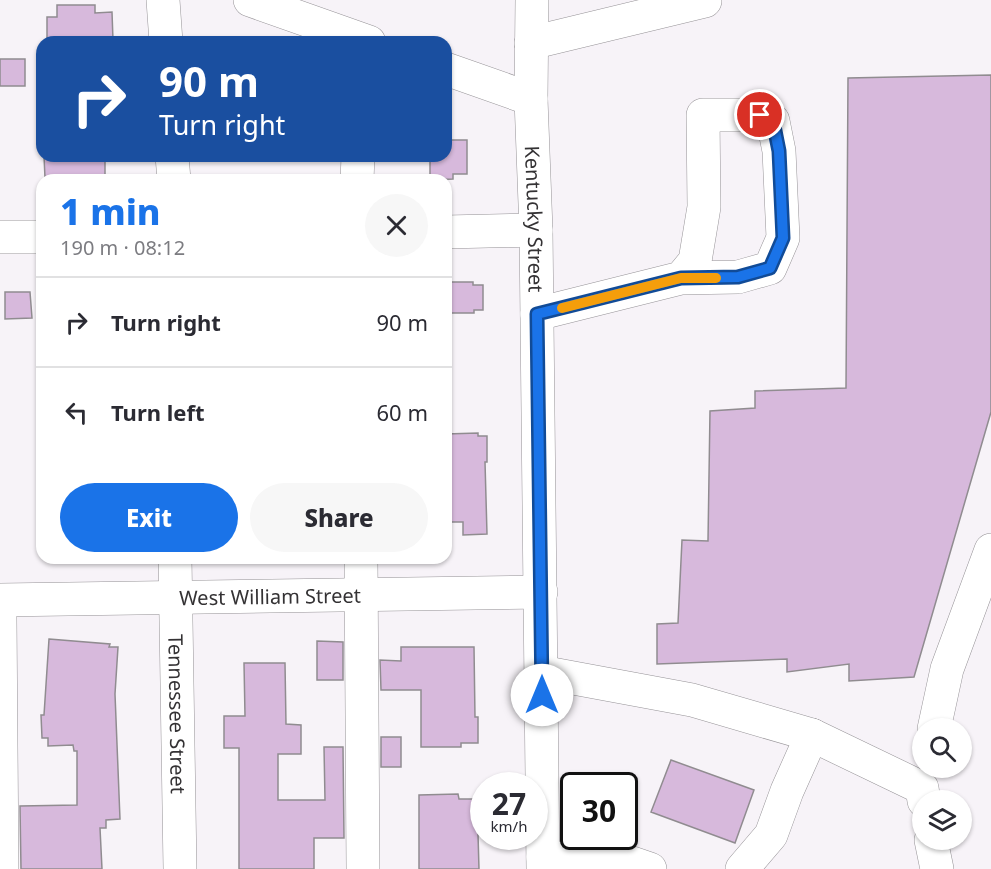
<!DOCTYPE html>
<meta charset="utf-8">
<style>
body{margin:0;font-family:"Noto Sans",sans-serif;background:#f7f7f7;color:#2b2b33;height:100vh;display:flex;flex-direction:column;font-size:22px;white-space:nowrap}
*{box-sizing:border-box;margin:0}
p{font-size:20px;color:#7c7c81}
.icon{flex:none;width:33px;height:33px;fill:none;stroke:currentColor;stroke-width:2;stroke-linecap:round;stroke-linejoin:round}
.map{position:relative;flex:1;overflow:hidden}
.panel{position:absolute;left:36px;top:174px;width:416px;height:390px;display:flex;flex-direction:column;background:#fff;border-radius:18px;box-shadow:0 2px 4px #0004}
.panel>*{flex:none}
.banner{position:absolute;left:36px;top:36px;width:416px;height:126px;border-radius:18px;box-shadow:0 2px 4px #0004;background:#1a4fa0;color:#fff;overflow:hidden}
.fabs{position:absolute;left:912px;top:718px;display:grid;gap:12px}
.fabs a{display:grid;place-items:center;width:60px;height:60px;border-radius:50%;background:#fff;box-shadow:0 2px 4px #0004;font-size:30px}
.speed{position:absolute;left:470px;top:772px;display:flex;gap:12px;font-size:30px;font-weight:700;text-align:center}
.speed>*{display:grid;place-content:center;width:78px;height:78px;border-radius:50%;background:#fff;box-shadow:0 2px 4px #0004;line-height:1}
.speed small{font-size:15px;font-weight:400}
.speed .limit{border:3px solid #111;border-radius:9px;background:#fff;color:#111}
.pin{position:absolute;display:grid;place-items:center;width:51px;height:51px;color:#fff;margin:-26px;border:3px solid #fff;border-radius:50%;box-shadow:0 2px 6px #0007}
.me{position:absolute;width:66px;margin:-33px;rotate:0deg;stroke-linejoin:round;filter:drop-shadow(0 0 4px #0008)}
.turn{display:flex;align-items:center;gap:21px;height:126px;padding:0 24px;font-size:27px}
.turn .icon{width:78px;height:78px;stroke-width:2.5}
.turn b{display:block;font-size:42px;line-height:51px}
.round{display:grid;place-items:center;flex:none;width:63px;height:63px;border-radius:32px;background:#f7f7f7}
.overview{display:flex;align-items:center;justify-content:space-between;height:102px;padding:0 24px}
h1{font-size:36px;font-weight:800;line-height:45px;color:#1a73e8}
.action{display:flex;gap:12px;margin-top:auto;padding:12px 24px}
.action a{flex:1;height:69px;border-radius:36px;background:#1a73e8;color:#fff;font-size:24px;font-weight:800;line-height:69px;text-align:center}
.action a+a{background:#f7f7f7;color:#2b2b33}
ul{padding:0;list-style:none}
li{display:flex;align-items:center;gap:18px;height:90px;padding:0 24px;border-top:2px solid #e1e1e2}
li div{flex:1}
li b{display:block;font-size:22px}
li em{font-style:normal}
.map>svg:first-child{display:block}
.building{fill:#d7b9dc;stroke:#908c90;stroke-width:1.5}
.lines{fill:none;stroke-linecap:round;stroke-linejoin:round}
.minor-casing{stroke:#969397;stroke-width:34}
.minor{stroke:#fff;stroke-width:33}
.route-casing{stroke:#114b97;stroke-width:15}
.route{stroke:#1a73e8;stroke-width:10}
.slow{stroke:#f59e0b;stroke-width:10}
.labels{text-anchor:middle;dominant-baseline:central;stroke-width:5;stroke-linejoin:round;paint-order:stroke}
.street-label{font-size:20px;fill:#343234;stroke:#fff}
</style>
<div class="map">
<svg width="991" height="869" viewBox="0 0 991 869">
<rect width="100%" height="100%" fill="#f7f3f8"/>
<path class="building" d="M57 5H95V13L112 12 113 40H96L95 42H47V17H57Z
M0 59H25V86H0Z
M991 75V412L914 677 849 681V664L787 672V659L657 664V624L678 623 682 540 708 541 710 411 755 408V391L846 388 848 78Z
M446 140H467V174H453V179L430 180V156H446Z
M44 156H105V180H50V178H45Z
M446 282H473V285H483V310H474V313H446Z
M5 292H30L32 318 5 319Z
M478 433V436H487V462H485L487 534 463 535V522H446V434Z
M49 639 110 644 109 647H118L115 694 120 819 106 820V828H100L102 869H21L20 806 77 805V751H74L73 745 48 746V738H42L41 715H44Z
M317 641 343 642V680H317Z
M401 647H474L475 717H478V743H461V747H421V690H381L380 660 401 661Z
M244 663H285L286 724 301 725V754H278V800H325L324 747H343L344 838H314V869H239V748H224V716H245Z
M381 737H401V767H381Z
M671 760 754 790 735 843 651 812Z
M458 794 459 799H477L479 869H419V795Z"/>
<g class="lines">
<defs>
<g id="minor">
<path d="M163 0 166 42"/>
<path d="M250 0 369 42"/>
<path id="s1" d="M532 0 531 99 536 230 543 869"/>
<path d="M531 43 705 1"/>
<path d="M446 69 531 99"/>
<path d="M172 156 174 180"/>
<path d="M357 180 358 156"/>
<path d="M446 232 536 230"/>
<path d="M0 237H42"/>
<path d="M537 314 681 278 738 277 770 268 783 238 779 151 773 121 760 115H703L704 207 695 261 681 278"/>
<path id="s2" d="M175 558 180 869"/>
<path d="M361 558 363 869"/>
<path id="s3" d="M0 600 541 592"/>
<path d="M0 619 2 869"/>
<path d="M541 672 692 700 812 735 922 788 924 801"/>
<path d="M934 729 947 669 991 550"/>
<path d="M931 840 937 869"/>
<path d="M543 857 587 860 612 856 650 869"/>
<path d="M742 869 771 835 787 791 812 735"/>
</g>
</defs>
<use href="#minor" class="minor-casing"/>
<use href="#minor" class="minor"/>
</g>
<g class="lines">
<defs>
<path id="route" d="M542 695 537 314 681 278 738 277 770 268 783 238 779 151 773 121 760 115"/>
</defs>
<use href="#route" class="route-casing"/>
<use href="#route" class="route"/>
<path class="slow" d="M562 308 681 278H716"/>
</g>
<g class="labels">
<g class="street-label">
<text stroke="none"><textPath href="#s1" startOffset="219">Kentucky Street</textPath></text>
<text stroke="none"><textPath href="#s3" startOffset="270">West William Street</textPath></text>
<text stroke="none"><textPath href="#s2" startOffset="156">Tennessee Street</textPath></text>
</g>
</g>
</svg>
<div class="fabs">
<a><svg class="icon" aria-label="search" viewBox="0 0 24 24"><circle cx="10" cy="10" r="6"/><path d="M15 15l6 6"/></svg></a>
<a><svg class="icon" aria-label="layers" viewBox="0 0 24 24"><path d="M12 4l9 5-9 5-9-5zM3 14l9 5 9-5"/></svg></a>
</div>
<div class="speed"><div>27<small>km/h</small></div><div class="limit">30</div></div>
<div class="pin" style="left:760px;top:115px;background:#d93025"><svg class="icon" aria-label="arrive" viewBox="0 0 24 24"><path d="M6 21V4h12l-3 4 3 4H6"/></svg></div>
<svg class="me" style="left:542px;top:695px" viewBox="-20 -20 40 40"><circle r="19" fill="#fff"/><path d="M0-13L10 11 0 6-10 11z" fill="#1a73e8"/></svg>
<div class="banner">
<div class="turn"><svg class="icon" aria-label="right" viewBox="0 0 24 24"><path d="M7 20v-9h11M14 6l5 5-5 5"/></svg><div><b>90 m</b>Turn right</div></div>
</div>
<section class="panel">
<div class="overview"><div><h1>1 min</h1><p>190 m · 08:12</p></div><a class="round"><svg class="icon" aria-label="close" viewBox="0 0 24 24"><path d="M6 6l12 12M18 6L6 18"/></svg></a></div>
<ul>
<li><svg class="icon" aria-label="right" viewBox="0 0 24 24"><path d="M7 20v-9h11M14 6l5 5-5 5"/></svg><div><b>Turn right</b></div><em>90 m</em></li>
<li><svg class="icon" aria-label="left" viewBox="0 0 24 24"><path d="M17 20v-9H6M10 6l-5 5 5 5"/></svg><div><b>Turn left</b></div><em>60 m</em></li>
</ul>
<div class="action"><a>Exit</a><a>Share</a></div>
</section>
</div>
